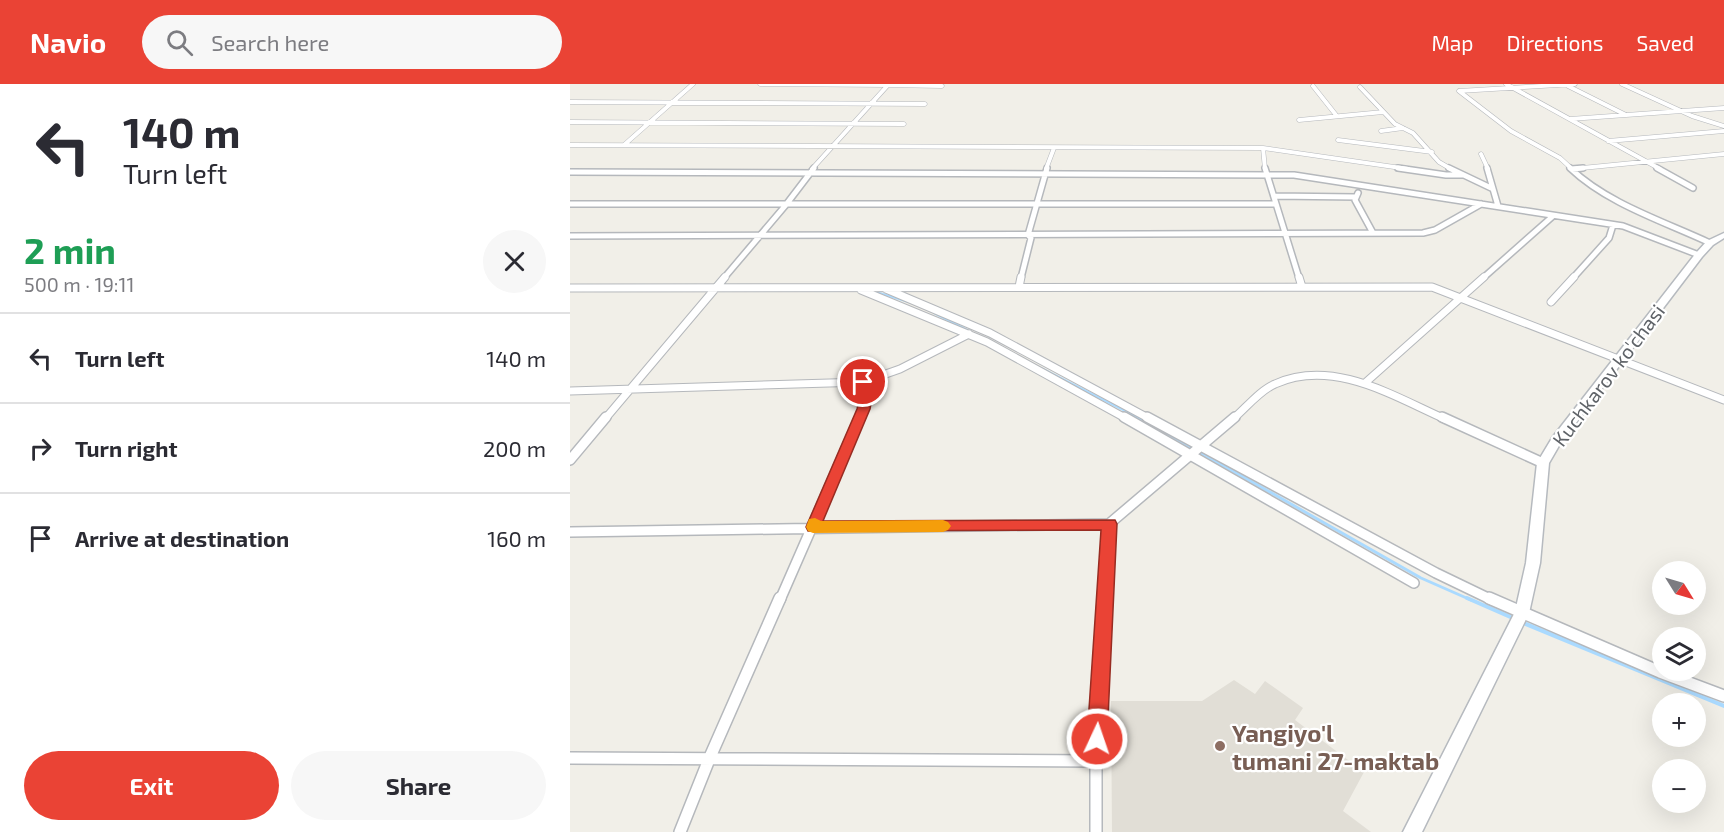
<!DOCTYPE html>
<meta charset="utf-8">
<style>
body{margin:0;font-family:"Exo 2",sans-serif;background:#f7f7f7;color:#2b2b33;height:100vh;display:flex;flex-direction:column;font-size:22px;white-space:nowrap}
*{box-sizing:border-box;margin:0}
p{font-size:20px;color:#7c7c81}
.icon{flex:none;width:33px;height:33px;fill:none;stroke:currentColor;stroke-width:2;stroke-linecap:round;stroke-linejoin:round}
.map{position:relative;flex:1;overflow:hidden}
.panel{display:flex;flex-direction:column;background:#fff;width:570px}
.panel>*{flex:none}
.guide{background:#fff;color:#2b2b33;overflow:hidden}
.needle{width:39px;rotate:127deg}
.tools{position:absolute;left:1082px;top:477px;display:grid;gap:12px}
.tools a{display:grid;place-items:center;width:54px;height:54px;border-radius:50%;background:#fff;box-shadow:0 6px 24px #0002;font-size:30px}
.pin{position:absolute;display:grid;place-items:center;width:51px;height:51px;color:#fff;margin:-26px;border:3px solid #fff;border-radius:50%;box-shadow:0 2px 6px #0007}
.me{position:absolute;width:66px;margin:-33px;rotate:3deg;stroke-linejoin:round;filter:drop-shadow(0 0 4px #0008)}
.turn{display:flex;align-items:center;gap:21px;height:126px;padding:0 24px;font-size:27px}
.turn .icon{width:78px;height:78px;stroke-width:2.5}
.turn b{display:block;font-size:42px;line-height:51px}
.round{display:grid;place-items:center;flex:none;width:63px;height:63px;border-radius:32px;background:#f7f7f7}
.summary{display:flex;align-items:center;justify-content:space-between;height:102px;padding:0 24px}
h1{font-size:36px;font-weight:700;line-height:45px;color:#1e9e55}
.button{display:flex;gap:12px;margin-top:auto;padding:12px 24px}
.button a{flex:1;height:69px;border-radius:36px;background:#ea4335;color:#fff;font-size:24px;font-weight:700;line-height:69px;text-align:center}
.button a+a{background:#f7f7f7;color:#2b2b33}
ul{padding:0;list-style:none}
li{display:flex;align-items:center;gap:18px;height:90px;padding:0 24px;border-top:2px solid #e1e1e2}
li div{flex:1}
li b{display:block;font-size:22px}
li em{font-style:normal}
header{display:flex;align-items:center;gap:36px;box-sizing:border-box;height:84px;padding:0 30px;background:#ea4335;color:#fff}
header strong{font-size:28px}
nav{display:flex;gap:33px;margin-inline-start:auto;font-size:21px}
.search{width:420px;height:54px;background:#f7f7f7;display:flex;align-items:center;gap:15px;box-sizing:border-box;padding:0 21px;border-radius:33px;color:#7c7c81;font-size:22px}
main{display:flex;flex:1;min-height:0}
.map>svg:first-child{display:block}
.education{fill:#e1ded6}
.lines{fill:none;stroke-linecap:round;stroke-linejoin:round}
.stream-far2{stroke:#aadaff;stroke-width:2}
.stream-far1{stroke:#aadaff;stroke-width:3}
.stream{stroke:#aadaff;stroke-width:4}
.minor-far4-casing{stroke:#b5b8bc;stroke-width:5}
.minor-far3-casing{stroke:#b5b8bc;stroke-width:8}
.minor-far2-casing{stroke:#b5b8bc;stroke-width:9}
.minor-far1-casing{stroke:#b5b8bc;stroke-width:12}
.minor-casing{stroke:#b5b8bc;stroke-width:14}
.secondary-casing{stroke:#b6babf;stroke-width:3}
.minor-far4{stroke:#fff;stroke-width:4}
.minor-far3{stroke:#fff;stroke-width:5}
.minor-far2{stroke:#fff;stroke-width:7}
.minor-far1{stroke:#fff;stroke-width:9}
.minor{stroke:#fff;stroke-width:11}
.secondary{fill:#fff;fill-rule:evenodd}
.route{fill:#ea4335;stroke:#982c22;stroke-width:1.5}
.slow{fill:#f59e0b}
.education-dot{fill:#8d6e63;stroke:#fff;stroke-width:2}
.labels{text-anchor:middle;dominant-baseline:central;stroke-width:4.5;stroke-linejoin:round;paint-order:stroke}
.street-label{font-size:20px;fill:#5f6368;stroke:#fff}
.near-education-label{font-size:24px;font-weight:bold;fill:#785e54;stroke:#fff;text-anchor:start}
</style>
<header>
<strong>Navio</strong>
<div class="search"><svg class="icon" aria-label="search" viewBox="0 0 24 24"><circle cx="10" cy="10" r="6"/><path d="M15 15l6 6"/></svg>Search here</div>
<nav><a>Map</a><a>Directions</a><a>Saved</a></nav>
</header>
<main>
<section class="panel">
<div class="guide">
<div class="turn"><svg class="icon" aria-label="left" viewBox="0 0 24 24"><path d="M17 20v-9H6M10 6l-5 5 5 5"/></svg><div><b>140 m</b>Turn left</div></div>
</div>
<div class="summary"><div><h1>2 min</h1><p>500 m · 19:11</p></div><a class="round"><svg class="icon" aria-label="close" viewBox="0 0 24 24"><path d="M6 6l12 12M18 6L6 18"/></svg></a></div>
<ul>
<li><svg class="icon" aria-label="left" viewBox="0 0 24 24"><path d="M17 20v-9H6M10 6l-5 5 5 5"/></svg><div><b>Turn left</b></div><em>140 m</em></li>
<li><svg class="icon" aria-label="right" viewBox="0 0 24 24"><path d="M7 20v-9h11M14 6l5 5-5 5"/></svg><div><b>Turn right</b></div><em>200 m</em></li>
<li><svg class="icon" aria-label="arrive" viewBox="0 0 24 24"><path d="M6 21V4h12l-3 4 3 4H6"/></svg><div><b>Arrive at destination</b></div><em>160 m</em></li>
</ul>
<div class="button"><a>Exit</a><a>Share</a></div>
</section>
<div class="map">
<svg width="1154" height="748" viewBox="0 0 1154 748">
<rect width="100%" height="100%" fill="#f1efe8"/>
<path class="education" d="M664 596 685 610 695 597 733 624 725 636 794 688 773 727 801 748H542L541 617H632Z"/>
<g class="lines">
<path class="stream-far2" d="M300 206 345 220
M364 229 401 248
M471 284 571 335"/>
<path class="stream-far1" d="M568 333 851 494 901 516"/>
<path class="stream" d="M897 514 945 535
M951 538 1154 622"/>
<defs>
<path id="minor-far4" d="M190 0 318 1
M936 0 1090 85
M1052 0 1122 32 1154 42
M743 2 766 31
M998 2 1056 31
M790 3 825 40 843 49 869 78 881 85
M889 7 941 47 990 74 1002 85
M889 7 1005 0
M0 18 355 20
M1000 35 1154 24
M729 36 813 28
M0 38 334 40
M811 47 833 44
M768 56 862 68
M1038 57 1154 47
M0 61 693 64 695 85
M54 61 123 0
M693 64 838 85
M911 70 918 85
M242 85 318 1 372 2
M476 85 484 64
M1002 85 1154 70"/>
<path id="minor-far3" d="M695 84 729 194
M828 84 876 91H893
M879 84 921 104
M917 84 928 122
M1000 84C1038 120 1093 137 1140 159
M1087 84 1123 104
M1002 85 1013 84
M0 88 724 91 1053 142 1129 171
M788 109 785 116 803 149
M704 112 786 113
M0 120H706
M0 152 853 149 865 146 911 120
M154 194 215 122 244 84
M451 194 461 154 458 151 477 84
M913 194 983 132
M1003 194 1039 154 1043 141"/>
<path id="minor-far2" d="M729 193 732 203
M449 203 451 193
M0 204 862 203 1154 316
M316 205 420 249 580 335
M291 206 417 258 557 335
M981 218 1004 193
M795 299 914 193
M0 307 293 298 330 285 399 250
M35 335 155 193
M290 335 297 309 293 298
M663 335C676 324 690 306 705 300 763 274 823 312 875 335"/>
<path id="minor-far1" d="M554 333 844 499
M577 333 866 489 922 516
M872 333 973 379
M0 376 36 333
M0 448 539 440 665 333
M210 516 290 333
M535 516 539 440"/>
<path id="minor" d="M919 514 1090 588 1154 612
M0 674 526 677
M110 748 140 673 210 514
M526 748V677L535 514"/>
<path id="secondary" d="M1154 149V154L1143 161 1132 173 990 360 979 379 970 479 959 529 852 748H833L945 528 956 479 967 379 982 354 1126 169 1137 157Z"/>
</defs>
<use href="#minor-far4" class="minor-far4-casing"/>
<use href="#minor-far3" class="minor-far3-casing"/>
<use href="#minor-far2" class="minor-far2-casing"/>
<use href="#minor-far1" class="minor-far1-casing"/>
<use href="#minor" class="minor-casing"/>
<use href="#secondary" class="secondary-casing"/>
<use href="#minor-far4" class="minor-far4"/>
<use href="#minor-far3" class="minor-far3"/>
<use href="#minor-far2" class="minor-far2"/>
<use href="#minor-far1" class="minor-far1"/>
<use href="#minor" class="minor"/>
<use href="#secondary" class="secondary"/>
</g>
<path class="route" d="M293 294 298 296 303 309 300 325 253 437 545 436 547 440 537 655 534 662 527 665 520 662 517 655 531 446 238 447 236 443 287 325 291 309 287 298Z"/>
<path class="slow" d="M245 434 251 437 373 436 378 438 381 442 378 446 373 448 243 449 238 447 236 443 239 435Z"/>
<circle class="education-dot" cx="650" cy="662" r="6"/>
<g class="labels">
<g class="street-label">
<text transform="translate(1038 291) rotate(-53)">Kuchkarov ko'chasi</text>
</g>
<g class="near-education-label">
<text x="662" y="648">Yangiyo'l<tspan x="662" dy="28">tumani 27-maktab</tspan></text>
</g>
</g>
</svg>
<div class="tools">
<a><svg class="needle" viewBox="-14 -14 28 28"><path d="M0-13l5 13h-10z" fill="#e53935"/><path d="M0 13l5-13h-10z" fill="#7c7c81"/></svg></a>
<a><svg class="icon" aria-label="layers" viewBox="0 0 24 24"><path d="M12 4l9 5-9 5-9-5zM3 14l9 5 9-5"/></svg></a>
<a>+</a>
<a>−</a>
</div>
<div class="pin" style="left:293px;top:298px;background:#d93025"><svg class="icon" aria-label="arrive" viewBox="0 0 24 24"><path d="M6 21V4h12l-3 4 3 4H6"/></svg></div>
<svg class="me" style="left:527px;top:655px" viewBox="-20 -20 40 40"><circle r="17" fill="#ea4335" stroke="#fff" stroke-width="3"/><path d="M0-11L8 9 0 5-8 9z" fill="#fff"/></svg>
</div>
</main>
